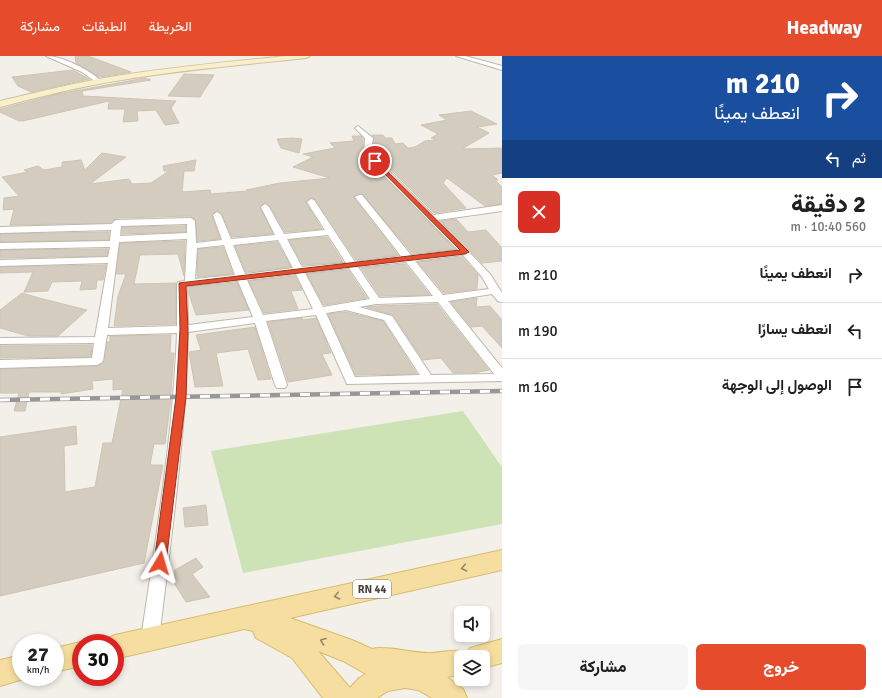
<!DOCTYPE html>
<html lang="ar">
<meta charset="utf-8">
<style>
body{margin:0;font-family:Signika,Vazirmatn,sans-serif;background:#f6f6f6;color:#202124;direction:rtl;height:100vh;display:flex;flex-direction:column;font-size:15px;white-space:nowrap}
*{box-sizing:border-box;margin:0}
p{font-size:13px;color:#757577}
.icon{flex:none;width:22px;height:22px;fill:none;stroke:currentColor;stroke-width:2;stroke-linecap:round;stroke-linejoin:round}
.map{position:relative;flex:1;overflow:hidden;direction:ltr}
.panel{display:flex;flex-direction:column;background:#fff;width:380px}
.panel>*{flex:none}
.hud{background:#1a4fa0;color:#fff;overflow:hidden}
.tools{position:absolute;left:454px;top:550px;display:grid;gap:8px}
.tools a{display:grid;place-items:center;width:36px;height:36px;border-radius:6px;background:#fff;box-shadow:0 2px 6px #0003;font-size:20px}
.speed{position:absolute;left:12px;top:578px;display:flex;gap:8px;font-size:20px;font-weight:700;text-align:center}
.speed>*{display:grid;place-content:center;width:52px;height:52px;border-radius:50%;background:#fff;box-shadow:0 2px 6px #0003;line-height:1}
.speed small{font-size:10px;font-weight:400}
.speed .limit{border:6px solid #d22;background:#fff;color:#111}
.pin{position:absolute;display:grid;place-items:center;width:34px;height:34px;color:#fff;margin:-17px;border:2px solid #fff;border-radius:50%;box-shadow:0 1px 4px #0007}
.me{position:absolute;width:44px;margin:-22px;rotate:7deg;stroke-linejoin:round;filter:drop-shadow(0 0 3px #0008)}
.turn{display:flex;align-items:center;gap:14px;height:84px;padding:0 16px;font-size:18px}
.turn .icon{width:52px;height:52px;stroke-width:2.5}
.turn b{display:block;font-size:28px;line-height:34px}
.then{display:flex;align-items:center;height:38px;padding:0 16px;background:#0003;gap:8px;font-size:15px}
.round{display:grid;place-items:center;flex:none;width:42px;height:42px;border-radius:6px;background:#f6f6f6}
.headline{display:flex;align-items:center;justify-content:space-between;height:68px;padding:0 16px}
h1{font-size:24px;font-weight:800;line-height:30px}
.cta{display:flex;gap:8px;margin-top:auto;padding:8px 16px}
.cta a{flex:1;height:46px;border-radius:6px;background:#e64b2c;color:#fff;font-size:16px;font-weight:800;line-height:46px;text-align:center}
.cta a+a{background:#f6f6f6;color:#202124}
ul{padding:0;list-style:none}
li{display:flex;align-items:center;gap:12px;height:56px;padding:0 16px;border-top:1px solid #e0e0e0}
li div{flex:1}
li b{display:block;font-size:15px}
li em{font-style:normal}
header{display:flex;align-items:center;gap:24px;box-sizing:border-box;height:56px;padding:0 20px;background:#e64b2c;color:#fff}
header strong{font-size:19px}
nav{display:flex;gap:22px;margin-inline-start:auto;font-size:14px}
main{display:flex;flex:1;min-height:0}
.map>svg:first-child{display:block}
.green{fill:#cee3b5}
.building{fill:#d3ccbf;stroke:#cec4b3}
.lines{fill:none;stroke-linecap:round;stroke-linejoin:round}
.street-casing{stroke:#bdb8ac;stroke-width:2}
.secondary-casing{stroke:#cec29c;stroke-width:2}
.primary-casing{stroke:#d9bb70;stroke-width:2}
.street{fill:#fff;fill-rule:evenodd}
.secondary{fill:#faefcc;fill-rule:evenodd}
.primary{fill:#f5de9f;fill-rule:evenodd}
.rail-casing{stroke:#979797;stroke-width:4.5}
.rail{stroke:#fff;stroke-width:3;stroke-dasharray:10;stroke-linecap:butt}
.oneway{stroke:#958866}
.route{fill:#e64b2c;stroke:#96311d}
.labels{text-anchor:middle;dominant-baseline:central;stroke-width:4;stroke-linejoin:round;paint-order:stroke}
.shield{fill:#fff;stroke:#7e7a74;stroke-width:1}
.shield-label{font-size:11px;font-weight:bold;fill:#464138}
</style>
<header>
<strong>Headway</strong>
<nav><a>الخريطة</a><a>الطبقات</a><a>مشاركة</a></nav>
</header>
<main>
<section class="panel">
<div class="hud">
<div class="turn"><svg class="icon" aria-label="right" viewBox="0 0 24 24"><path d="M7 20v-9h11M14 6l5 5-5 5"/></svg><div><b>210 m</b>انعطف يمينًا</div></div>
<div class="then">ثم<svg class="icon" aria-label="left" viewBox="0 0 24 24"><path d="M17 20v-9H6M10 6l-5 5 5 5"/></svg></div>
</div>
<div class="headline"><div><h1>2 دقيقة</h1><p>560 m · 10:40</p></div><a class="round" style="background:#d93025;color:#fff"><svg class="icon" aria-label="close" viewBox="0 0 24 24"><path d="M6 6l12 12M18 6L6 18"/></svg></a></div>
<ul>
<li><svg class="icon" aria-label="right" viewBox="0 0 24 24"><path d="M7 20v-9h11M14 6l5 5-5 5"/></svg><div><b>انعطف يمينًا</b></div><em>210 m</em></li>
<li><svg class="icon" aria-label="left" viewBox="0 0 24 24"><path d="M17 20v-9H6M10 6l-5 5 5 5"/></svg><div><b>انعطف يسارًا</b></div><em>190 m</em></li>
<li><svg class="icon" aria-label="arrive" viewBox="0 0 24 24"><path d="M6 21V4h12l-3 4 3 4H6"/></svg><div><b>الوصول إلى الوجهة</b></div><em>160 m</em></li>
</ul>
<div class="cta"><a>خروج</a><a>مشاركة</a></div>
</section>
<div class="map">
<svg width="502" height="642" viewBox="0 0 502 642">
<rect width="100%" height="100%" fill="#f3f0e9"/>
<path class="green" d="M463 355 502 411V468L243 517 211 395Z"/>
<path class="building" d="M75 0H88L131 16 99 21 76 7Z
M73 14 89 23 31 36 18 30 12 21Z
M184 18 214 19 200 41 168 40Z
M145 22 151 24 82 35 83 40 176 45 171 52 179 67 165 69 156 54 137 55 138 65 123 66 125 53H108L109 45 23 65H19L0 56V53L58 38Z
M471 55 497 68 477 71 489 77 462 93 502 92V117L492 119 498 124H495L502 131V148L485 150 447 122 443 127 466 152 434 157 373 96 374 82 372 79H383L385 82H392L395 88 403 87 408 92 415 91 425 85 436 84 431 82 438 78 421 69 447 64 439 59Z
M352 80H361L363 83V100L455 193 412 197 362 138 354 140V142L398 199 356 204 315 143 311 142 306 145V147L322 173 285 176 270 150 265 146 260 152 273 178 232 181 222 158 217 154 212 160 220 183 197 185 196 165 191 160 117 162 111 167 10 169 14 153 3 154 4 142 19 140 2 121 28 116 24 114 38 110 44 114 62 111V106L81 104 85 114 102 97 126 101 90 128 129 123 132 128 151 127 169 115H164L163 110 196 104 194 115H184L182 136 210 134 211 138 247 135 246 134 280 127 330 122 293 111 313 101 303 98 335 92 330 87 354 85Z
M293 82 302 83 299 97 281 92 277 83Z
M456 163 468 176 486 174 502 192V205L482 207 441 165Z
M186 170V176L122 178V171Z
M109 176V184L0 186V178Z
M327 181 343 206 303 209 289 184Z
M185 185 184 220 178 198 140 199 134 228 176 227V268L114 270 118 240 126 218H116L120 187Z
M277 186 291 211 246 216 235 190Z
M223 191 233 218 197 221 198 193Z
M108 193 107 200 0 202V194Z
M462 201 478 219 477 233 444 237 418 206Z
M405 208 430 239 380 240 361 212Z
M106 209 103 224H97L96 233 80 234 82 225 52 226 48 235 24 236 33 216 0 217V211Z
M348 214 367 242 324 249 307 218Z
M295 220 302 234 291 235 298 253 264 257 249 225Z
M237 227 249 254 196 259 189 238V231Z
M22 237 39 242 87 254 58 280H28L0 272V254Z
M477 242 476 251 490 250 502 264V292L482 270 471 271 451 246Z
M437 248 489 314 474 317H453L441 302 423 304 393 259 366 251 376 250Z
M346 256 383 265 417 318 356 319 328 258Z
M302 262 303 264 316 262 331 297 322 298 332 319 288 326 268 266Z
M255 271 271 323 258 324 248 293 216 297 223 330 195 331 189 296 201 294 196 279Z
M171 279 170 297H174L170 349 165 388H154L150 409H163L144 507 0 540V381L76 370 77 388 64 390 65 436 95 431 103 387H112L123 333 113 334V323L92 325 93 333 61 338V336H29L25 355H14L19 337H0V313L97 310 104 305 107 286H110V280Z
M0 289V290L92 289 91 301 0 302Z
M206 449 208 469 185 471 183 452Z
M196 502 203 511 192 518 210 541 186 546 174 527 175 514Z"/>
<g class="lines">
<defs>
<path id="street" d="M46 0C62 0 90 14 101 25L96 26 82 16Z
M456 0H465L502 10V14Z
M358 70 373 82 371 97 433 159 502 149V155L438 164 490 218 502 237V246L498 245 492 238 448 245 502 312V325L347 328 316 259 266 265 287 329 285 332H277L275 329 255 267 188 276C186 379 171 481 159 583L156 589 150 591 144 589 141 583C156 481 173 380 177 277L107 279 103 305 101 307 97 309 0 312V304L92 302 94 287 0 288V282L95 281 108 207 0 210V204L108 201 110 191 0 193V187L110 185 111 174 0 177V171L112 168 114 165 117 164 191 162 195 165 196 187 222 184 213 159 217 156 221 159 231 183 275 179 261 151 265 148 269 151 284 178 325 174 307 146 311 143 314 144 355 206 401 200 355 141 359 139H362L411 199 458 194 364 99 365 82 355 72ZM187 168V177L120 180 121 170ZM328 179 346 207 302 211 287 183ZM187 183 185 225 178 226 177 228V270L108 272 119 186ZM278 184 293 212 245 218 233 189ZM224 189 235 219 195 223 197 192ZM463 199 482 221 489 233 443 239 415 205ZM406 206 433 240 379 242 358 211ZM349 212 370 243 323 251 305 217ZM296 218 313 253 263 259 247 224ZM238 225 253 261 188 269 187 230ZM438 246 494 318 431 319 392 260 359 251 376 248ZM346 254 384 264 420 319 355 321 326 257Z"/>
<path id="secondary" d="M286 0H310L306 2C243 9 179 14 116 25 77 31 39 41 0 51V45C39 36 77 26 116 20 172 11 229 6 286 0Z"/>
<path id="primary" d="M502 494V514L290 562 352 584 372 593C384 589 412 597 428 597 441 597 456 592 468 596L470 592 502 583V607L483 612V601H461V618L447 621 463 633 467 642H432L418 634 405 632 388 635 377 642H323L292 602 256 582 253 575 244 573 115 603V587H104L106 583 115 579ZM318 595 343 605 366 618 359 622 350 632Z
M81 586 84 587H81V610L55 616V592Z
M21 599V621H30L0 630V604Z"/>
</defs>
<use href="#street" class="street-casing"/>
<use href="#secondary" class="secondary-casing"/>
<use href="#primary" class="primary-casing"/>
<use href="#street" class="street"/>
<use href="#secondary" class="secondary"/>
<use href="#primary" class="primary"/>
<defs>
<path id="rail" d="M0 344 502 335"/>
</defs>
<use href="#rail" class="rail-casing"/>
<use href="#rail" class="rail"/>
</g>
<defs><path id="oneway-chevron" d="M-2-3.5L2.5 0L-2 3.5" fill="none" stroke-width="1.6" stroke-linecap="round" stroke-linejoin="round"/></defs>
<g class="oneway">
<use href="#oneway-chevron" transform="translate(464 512) rotate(168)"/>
<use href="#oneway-chevron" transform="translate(337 540) rotate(168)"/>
<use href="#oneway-chevron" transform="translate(323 585) rotate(-159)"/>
</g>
<path class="route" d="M375 103 469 196 465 198 186 230 188 273 186 341 166 507 164 511 160 512 156 511 154 507 176 341 180 273 179 227 460 194 373 106 372 105Z"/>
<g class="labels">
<rect class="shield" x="353" y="524" width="38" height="18" rx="3"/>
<g class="shield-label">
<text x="372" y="533">RN 44</text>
</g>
</g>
</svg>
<div class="tools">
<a><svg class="icon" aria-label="sound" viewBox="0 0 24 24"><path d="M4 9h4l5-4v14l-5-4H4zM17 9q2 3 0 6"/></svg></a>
<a><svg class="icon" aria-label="layers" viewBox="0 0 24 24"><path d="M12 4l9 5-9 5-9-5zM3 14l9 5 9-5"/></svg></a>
</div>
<div class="speed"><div>27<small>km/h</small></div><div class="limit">30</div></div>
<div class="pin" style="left:375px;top:105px;background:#d93025"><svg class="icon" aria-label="arrive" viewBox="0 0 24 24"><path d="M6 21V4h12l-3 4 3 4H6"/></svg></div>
<svg class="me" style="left:160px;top:507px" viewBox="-20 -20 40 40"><path d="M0-17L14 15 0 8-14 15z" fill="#e64b2c" stroke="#fff" stroke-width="4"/></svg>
</div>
</main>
